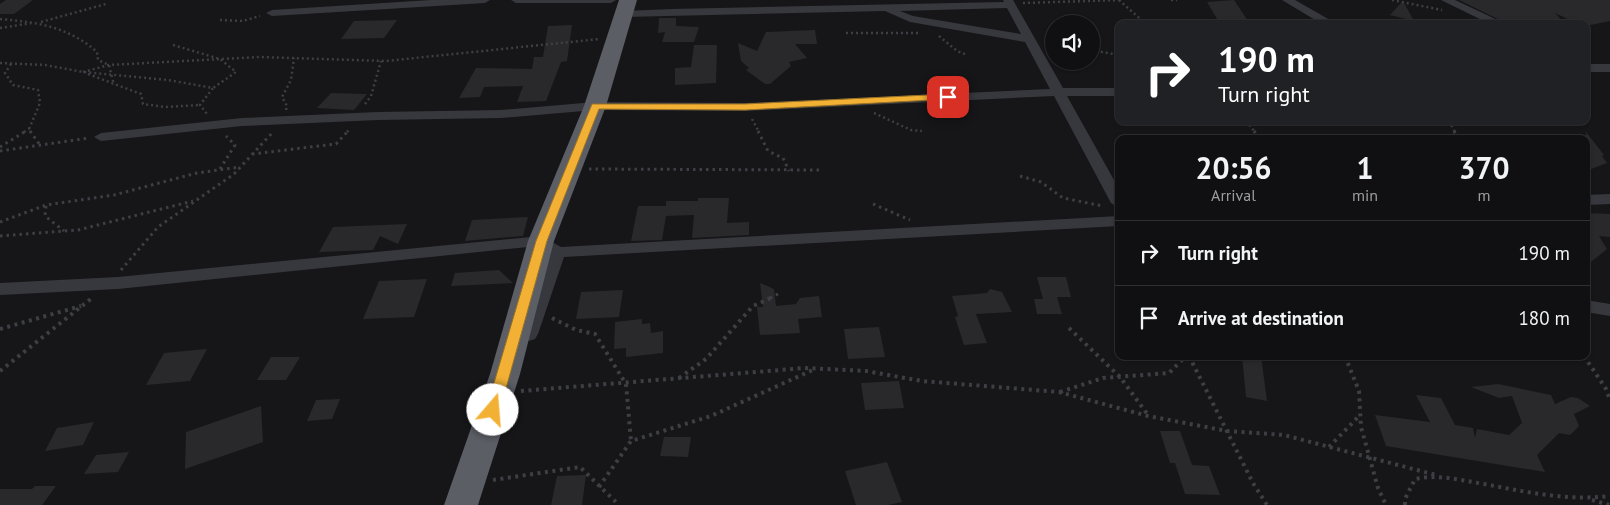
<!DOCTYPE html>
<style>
body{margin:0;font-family:"PT Sans",sans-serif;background:#19191b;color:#f1f3f6;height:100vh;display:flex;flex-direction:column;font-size:19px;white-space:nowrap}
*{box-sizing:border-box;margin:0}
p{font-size:16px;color:#9c9d9f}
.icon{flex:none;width:28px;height:28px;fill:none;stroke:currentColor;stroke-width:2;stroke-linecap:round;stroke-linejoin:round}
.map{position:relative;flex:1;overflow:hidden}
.details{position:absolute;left:1115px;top:135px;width:475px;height:225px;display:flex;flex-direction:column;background:#101012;border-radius:10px;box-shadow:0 1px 4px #0004,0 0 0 1px #303032}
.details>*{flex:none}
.hud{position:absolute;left:1115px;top:20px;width:475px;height:105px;border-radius:10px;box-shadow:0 1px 4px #0004,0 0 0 1px #303032;background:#202124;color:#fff;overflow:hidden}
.controls{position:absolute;left:1045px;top:15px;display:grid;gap:10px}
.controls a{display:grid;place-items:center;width:55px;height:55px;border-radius:50%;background:#101012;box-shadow:0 1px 4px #0004,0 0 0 1px #303032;font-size:25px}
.pin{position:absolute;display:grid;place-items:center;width:42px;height:42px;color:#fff;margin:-21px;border-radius:10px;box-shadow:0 2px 8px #0006}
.me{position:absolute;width:55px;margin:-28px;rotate:18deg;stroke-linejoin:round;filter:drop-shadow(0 0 4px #0008)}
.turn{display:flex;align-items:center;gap:18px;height:105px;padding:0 20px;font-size:22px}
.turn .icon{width:65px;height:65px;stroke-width:2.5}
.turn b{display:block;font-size:35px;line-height:42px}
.eta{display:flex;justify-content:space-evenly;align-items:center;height:85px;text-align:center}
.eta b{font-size:30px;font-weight:700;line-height:35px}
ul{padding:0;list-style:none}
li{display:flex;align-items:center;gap:15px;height:65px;padding:0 20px;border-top:1px solid #303032}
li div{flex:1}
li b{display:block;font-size:19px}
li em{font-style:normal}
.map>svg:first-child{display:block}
.building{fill:#29292c}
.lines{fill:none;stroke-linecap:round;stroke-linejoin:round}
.path-far2{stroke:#3d3f44;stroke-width:2.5;stroke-dasharray:2 3;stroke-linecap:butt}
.path-far1{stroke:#3d3f44;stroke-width:3;stroke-dasharray:2.5 4;stroke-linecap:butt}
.path{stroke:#3d3f44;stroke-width:4;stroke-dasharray:3 4.5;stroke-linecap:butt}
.minor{fill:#37383d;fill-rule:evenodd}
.trunk{fill:#5b5e65;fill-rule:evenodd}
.route{fill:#f2b134;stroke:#9d7322}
</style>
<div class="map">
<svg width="1610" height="505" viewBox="0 0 1610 505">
<rect width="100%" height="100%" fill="#161618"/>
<path class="building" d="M6 0H33L14 14H0V4Z
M1234 0 1250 24H1220L1207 2Z
M1459 0H1610V21L1586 26V24H1578L1555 13 1565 24H1508Z
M1403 1 1414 21 1390 15Z
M659 18H676V26L699 27 694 42H662L665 32 658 33Z
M397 20 384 38 341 39 354 21Z
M572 25 567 61 561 62 546 101 517 102 523 86 484 87 480 97 459 98 476 68 532 69 534 57H543L548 26Z
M815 30 817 44H795L807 58 789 62 791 66 770 84H765L746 70 749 68 741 61 738 43 757 51 766 32Z
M694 45H717L716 83 675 85V68L691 67Z
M331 93 367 94 354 110 317 108Z
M1586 132 1604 155 1602 156 1607 163 1586 171Z
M698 198H729L727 223 749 222V235L692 238 694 215 666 216 662 240 631 241 638 206H666V201H698Z
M1586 213 1610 214V237L1599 236 1607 249 1586 266Z
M528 217 523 236 465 241 472 220Z
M407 224 398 244 380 236 373 250 319 252 333 227Z
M499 270 513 283 451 286 455 273Z
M1037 277H1066L1071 297H1057L1062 314H1037L1034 299H1043Z
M427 279 414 317 363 319 379 281Z
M760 283 774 289 776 306 796 304 800 298 819 296 822 317 798 319 800 333 760 335 757 307H763Z
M990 289 1002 292 1012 312 976 314 987 343 964 345 955 317 958 316 952 296 987 293Z
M623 290 619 317 576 319 581 292Z
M642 319V324L650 323 651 333 663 331V353L626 357V348L614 349 615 322Z
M879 327 885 357 848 359 844 329Z
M207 349 190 381 146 385 164 353Z
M1242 356H1261L1267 401 1246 397Z
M271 357H300L286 380H257Z
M899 381 904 408 865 410 861 383Z
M1498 384 1551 395 1555 404 1571 397 1578 398 1590 406 1574 414 1579 426 1570 435 1559 433 1537 455 1545 472 1386 446 1375 415 1430 422 1416 395 1441 398 1455 425 1473 428 1475 438 1477 429 1509 435 1522 423 1512 396 1499 398 1471 387Z
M340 399 332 419 307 421 316 400Z
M261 406 263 442 185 469 186 432Z
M94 422 83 445 45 451 57 428Z
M1160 431H1180L1192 465 1209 466 1220 495 1185 494 1175 463H1170Z
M664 437H691L688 457 660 456Z
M129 452 118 472 84 474 96 455Z
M887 462 902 502 888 505H856L845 471Z
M586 475 582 505H551L557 476Z
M35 486H56L42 505H0V489H32Z"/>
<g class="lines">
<path class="path-far2" d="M1119 0 1146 24
M1171 0H1177
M1392 0 1442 10
M1023 3 1120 0
M0 19C37 22 69 27 97 52L98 60 109 65 114 85
M220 20 243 21 260 16
M41 22 106 4
M0 28 32 23
M846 33H918
M939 36 957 51 967 55
M173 45 220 59 236 72 213 88
M1091 50 1119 55
M0 63 45 65 83 72 168 80 213 88 200 105 207 114
M11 64 5 73 13 85 38 90 40 103 29 129 31 132
M83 72 109 65 259 57 386 61 599 39
M88 74 141 94 143 104 165 107 200 105
M365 104 371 96 381 61
M286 110 287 106 282 97 291 80 294 58
M874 113 911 130 922 131
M752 119 759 132
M1246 121 1255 132
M1449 121 1455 132
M24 132 29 129
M347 132 350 129"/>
<path class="path-far1" d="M30 131 40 145
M758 131 768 151 783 158 789 171
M1254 131 1260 139
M1454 131 1458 139
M0 147 26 131
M0 151 89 138
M252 154 336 144 348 131
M220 169 235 145 226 136
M589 169 821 170
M1020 176 1041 182 1063 198 1103 206
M873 204 910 220
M46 206 45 216 64 231
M0 222 46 205 114 195 197 173 240 167
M0 236 78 230 193 201
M121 270 158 227 234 174 273 132
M770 298 780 293"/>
<path class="path" d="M552 318 576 330 595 334 626 384 631 441
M1069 328 1120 377 1148 415
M0 329 81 306
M1189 356 1253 483 1267 505
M1345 356 1359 391 1361 427 1378 488 1386 505
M1584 356 1606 389 1610 400
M0 371 92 298
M679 378 706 359 753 306 773 297
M521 391 805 368 866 371 922 381 1059 392 1148 416 1227 431 1284 435 1436 475
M1060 392 1103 378 1169 373 1186 356
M1329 447 1360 415
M493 480 580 467 619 505
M599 487 631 441 711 416 815 369
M1592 500 1609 505
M1405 505V499L1415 479C1439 474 1460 480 1484 484 1526 492 1567 501 1610 496"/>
<path class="minor" d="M431 0H490L485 3 272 16 266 13 272 10Z
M511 0H616L611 3H516Z
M1003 0H1013L1063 88H1119V96H1067L1119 189V208L1111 203 1054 96 745 111 595 110 501 118 378 120 242 126 101 141 94 137 101 133 242 118 378 112 501 110 595 102 745 103 1050 89 1025 42 910 22 885 11 624 17 618 14 624 11 672 9 1004 2ZM1007 8 1021 34 913 16 900 11Z
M1282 0H1295L1337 24H1322Z
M1441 0H1455L1506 24H1490Z
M1586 64H1610V72H1586Z
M1610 194V204L1586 205V195Z
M1119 216V226L564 257 538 334 535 339 529 341 523 339 520 334 549 254 538 246 118 289 0 295V283L118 277 541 236 561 247Z
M1586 300 1610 304V316L1586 312Z"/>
<path class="trunk" d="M619 0H637L606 106 554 241 520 374 478 505H444L490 374 528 241 584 106Z"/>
</g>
<path class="route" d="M948 94 951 95V99L745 110 599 109 547 241 500 410 498 413H488L486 410 536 241 592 104H745Z"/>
</svg>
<div class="controls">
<a><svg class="icon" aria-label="sound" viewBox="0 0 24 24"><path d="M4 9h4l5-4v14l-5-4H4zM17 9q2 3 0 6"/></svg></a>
</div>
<div class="pin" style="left:948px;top:97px;background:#d93025"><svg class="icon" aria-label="arrive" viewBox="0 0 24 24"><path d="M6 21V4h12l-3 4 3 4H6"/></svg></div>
<svg class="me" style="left:493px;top:410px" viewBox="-20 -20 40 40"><circle r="19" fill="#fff"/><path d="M0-13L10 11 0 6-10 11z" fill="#f2b134"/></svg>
<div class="hud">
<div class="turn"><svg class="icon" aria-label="right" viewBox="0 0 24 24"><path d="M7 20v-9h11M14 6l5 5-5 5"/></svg><div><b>190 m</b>Turn right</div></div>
</div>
<section class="details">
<div class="eta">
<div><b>20:56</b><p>Arrival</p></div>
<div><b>1</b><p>min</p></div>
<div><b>370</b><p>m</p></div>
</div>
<ul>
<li><svg class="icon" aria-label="right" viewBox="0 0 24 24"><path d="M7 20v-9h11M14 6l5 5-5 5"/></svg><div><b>Turn right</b></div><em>190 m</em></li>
<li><svg class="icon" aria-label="arrive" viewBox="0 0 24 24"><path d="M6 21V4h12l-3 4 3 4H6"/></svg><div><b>Arrive at destination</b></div><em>180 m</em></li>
</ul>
</section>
</div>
